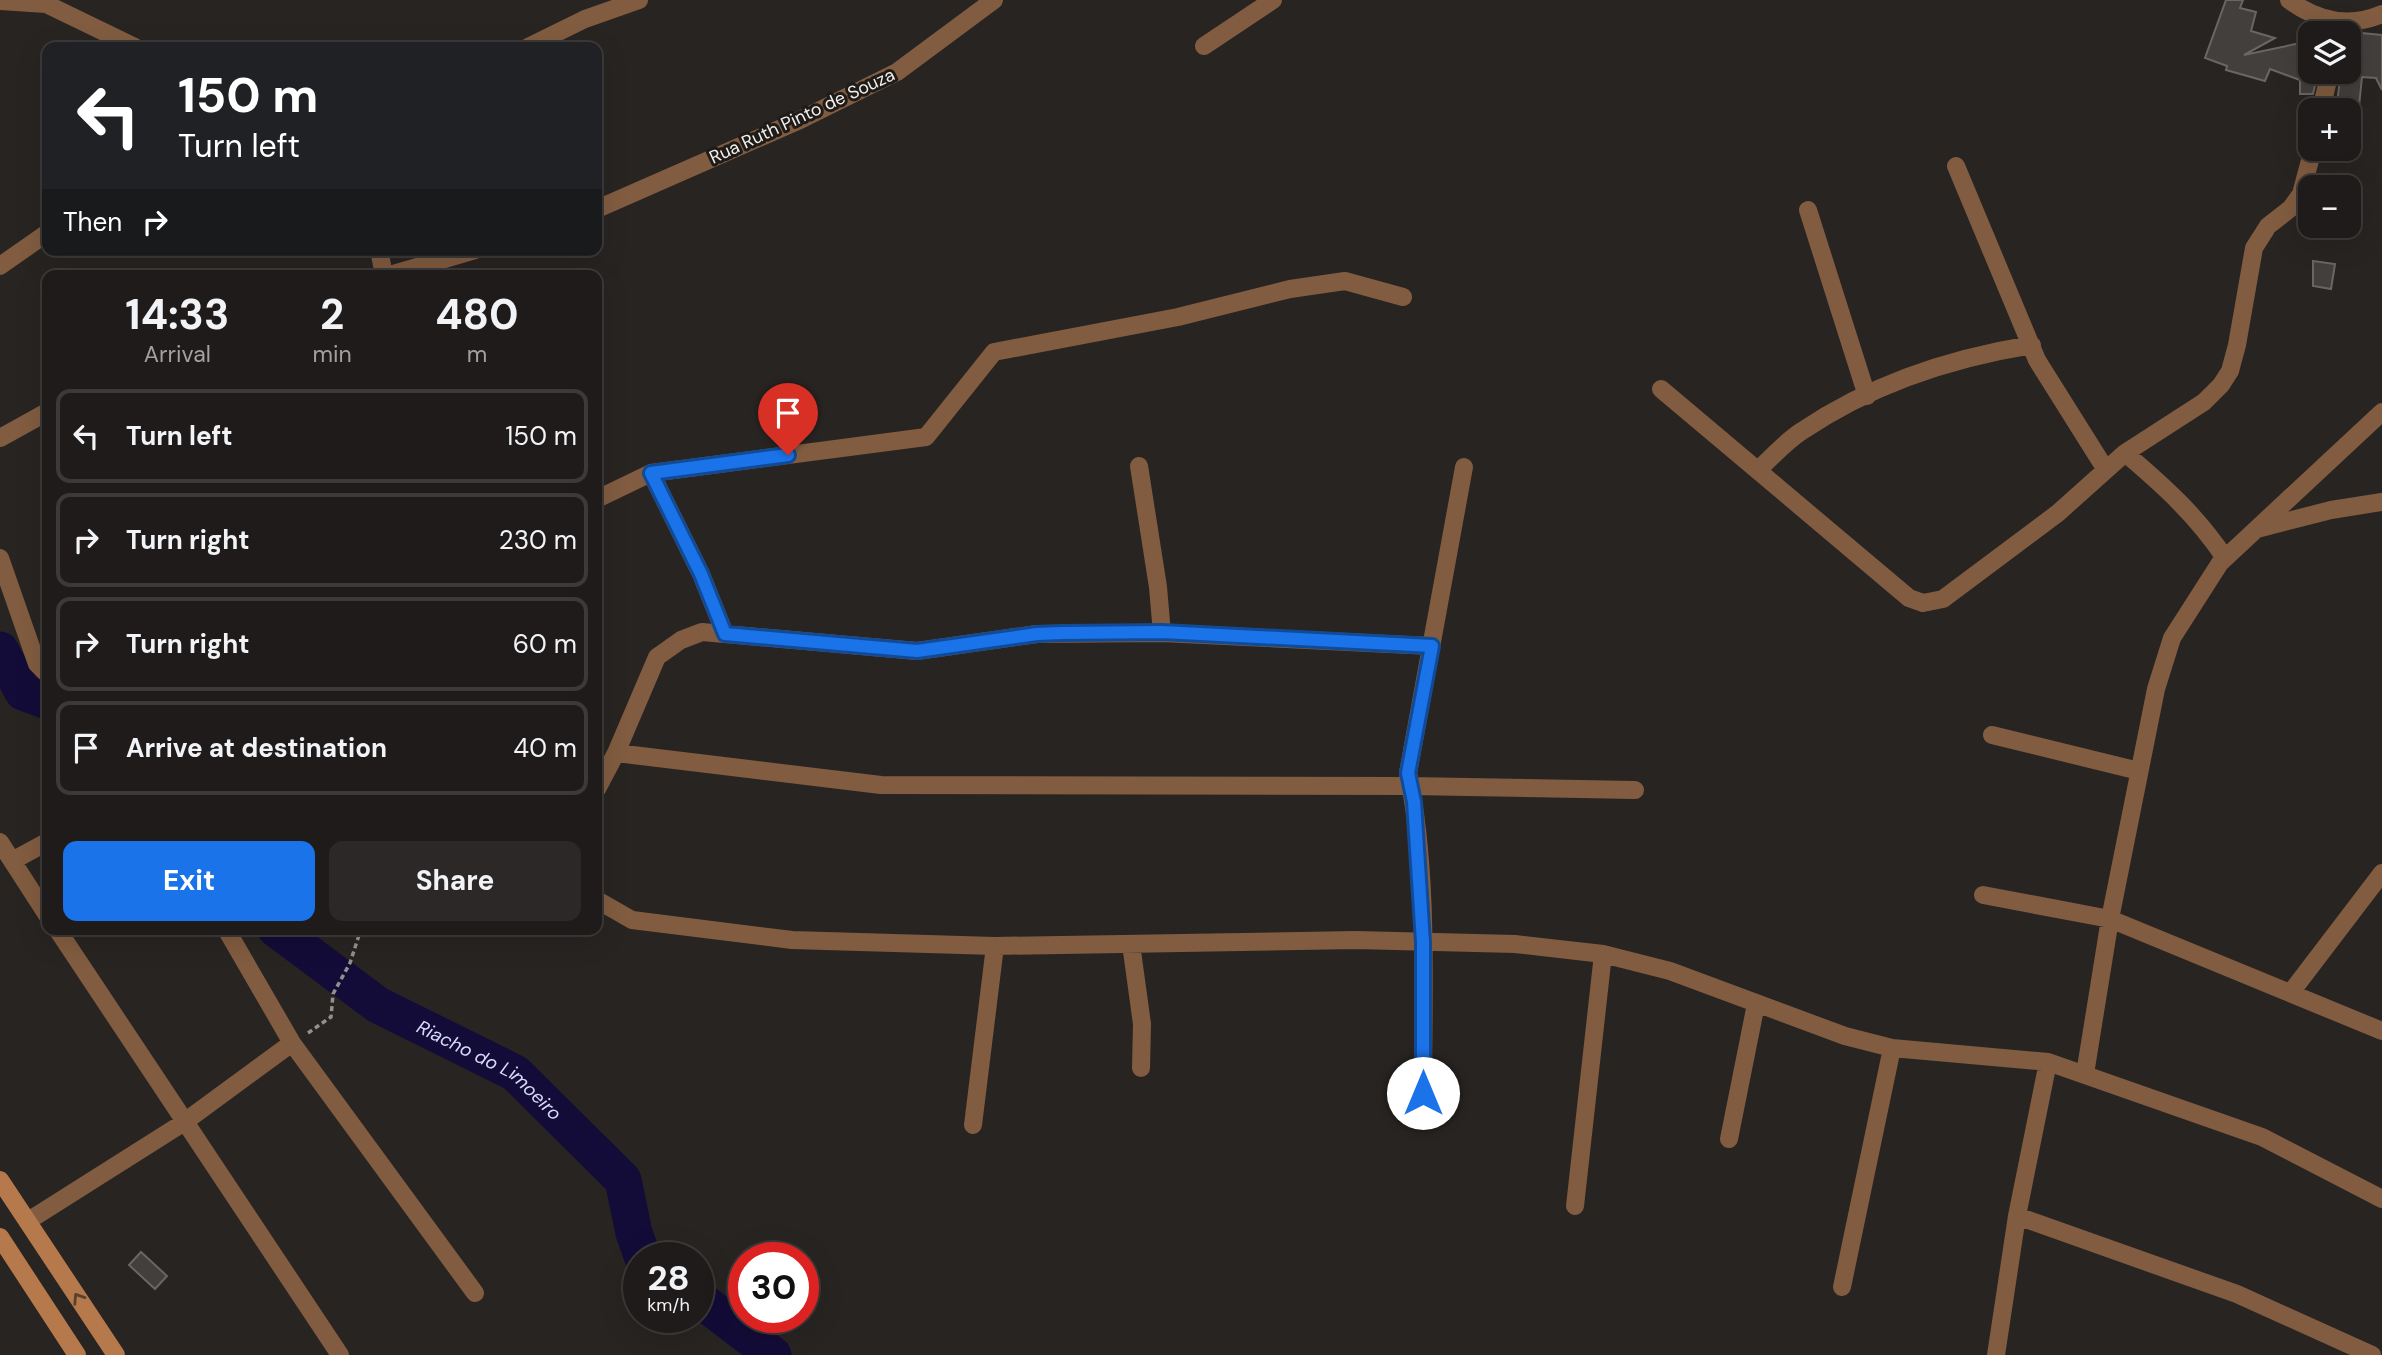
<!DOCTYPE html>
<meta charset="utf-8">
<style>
body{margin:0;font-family:"DM Sans",sans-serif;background:#2b2827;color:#f1f3f6;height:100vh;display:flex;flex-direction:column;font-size:26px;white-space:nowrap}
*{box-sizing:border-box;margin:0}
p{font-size:23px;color:#a1a1a2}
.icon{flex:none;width:38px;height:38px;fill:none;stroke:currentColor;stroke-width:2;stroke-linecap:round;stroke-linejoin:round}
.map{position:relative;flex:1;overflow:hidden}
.sheet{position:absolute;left:42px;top:270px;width:560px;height:665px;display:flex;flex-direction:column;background:#1e1b1a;border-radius:14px;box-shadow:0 7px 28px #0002,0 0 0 2px #3c3939}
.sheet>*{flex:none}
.banner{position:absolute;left:42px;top:42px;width:560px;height:214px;border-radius:14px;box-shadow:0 7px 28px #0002,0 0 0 2px #3c3939;background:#202124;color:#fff;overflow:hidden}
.controls{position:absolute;left:2298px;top:21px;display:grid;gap:14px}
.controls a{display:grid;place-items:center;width:63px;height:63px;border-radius:14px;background:#1e1b1a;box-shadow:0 7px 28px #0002,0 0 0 2px #3c3939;font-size:35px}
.speed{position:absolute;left:623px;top:1242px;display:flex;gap:14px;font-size:35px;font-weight:700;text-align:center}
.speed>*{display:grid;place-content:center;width:91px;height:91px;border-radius:50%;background:#1e1b1a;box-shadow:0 7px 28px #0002,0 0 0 2px #3c3939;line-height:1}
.speed small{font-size:18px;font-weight:400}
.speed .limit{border:10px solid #d22;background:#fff;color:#111}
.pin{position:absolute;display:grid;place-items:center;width:60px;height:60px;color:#fff;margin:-72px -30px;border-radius:50% 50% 50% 0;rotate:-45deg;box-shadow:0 0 7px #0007}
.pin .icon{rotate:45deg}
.me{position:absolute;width:77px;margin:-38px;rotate:0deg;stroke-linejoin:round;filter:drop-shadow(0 0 5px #0008)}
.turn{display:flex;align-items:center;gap:24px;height:147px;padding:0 21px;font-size:32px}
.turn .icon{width:91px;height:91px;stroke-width:2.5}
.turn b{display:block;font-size:49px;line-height:60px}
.then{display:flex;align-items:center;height:66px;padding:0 21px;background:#0003;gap:14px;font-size:26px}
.eta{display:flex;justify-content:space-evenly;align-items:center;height:119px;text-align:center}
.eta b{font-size:42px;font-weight:700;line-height:49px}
.button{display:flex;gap:14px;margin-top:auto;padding:14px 21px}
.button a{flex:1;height:80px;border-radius:14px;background:#1a73e8;color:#fff;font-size:28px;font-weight:700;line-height:80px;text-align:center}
.button a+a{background:#2b2827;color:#f1f3f6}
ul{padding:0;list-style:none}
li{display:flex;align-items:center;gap:21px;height:94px;margin:0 14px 10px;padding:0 7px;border:4px solid #3c3939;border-radius:14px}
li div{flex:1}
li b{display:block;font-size:26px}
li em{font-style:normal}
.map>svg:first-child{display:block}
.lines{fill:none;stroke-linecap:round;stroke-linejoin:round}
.river{stroke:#130c38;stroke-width:37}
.building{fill:#433f3c;stroke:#6a6663;stroke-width:2}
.path{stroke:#93908e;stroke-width:3.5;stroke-dasharray:5 3.5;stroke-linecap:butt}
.street{stroke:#815c40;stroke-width:18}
.secondary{stroke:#b5794c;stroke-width:18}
.oneway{stroke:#5a412d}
.route-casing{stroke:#114b97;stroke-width:18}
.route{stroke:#1a73e8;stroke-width:12}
.labels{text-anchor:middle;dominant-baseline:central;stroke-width:6;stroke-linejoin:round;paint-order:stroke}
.street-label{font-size:18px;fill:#f1efed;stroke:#1e1b18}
.water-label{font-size:19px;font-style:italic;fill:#d7d9f9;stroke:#1e1b18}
</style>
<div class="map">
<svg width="2382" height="1355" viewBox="0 0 2382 1355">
<rect width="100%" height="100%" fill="#282422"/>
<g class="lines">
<g class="river">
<path d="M0 650 23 692 47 701"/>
<path id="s1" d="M276 929 378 1005 515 1073 623 1180 634 1233 643 1258"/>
<path d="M698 1298 773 1355"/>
</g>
</g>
<path class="building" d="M2226 0H2243L2240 8 2256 12 2251 31 2275 38 2244 55 2310 41V72H2318L2313 94H2300V80L2270 69 2265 81 2226 70 2227 66 2205 58Z
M2351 32 2382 35V90L2376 78 2362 77 2359 106 2337 103 2341 72H2348V44L2360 49Z
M2313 261 2335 264 2331 289 2313 286Z
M141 1252 167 1276 155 1289 129 1265Z"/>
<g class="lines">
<path class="path" d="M308 1033 331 1017 333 994 350 963 361 929"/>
<path class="street" d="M2289 0C2317 21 2349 28 2382 14
M0 1 46 4 135 47
M1204 46 1273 0
M528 47 585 19 639 0
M2321 110 2330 72
M1956 166 2037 360 2106 470
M597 209 800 120 897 72 994 0
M1808 210 1867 396
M379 250 384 275
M0 266 47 233
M390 275 475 250
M1661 389 1909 598 1923 603 1943 599 2058 513 2125 453 2204 402 2221 385 2230 371 2237 345 2254 248 2268 226 2291 208 2301 194 2313 149
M0 438 47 412
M2125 453C2164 486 2197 516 2225 558
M1139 466 1158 587 1162 633
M1758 470C1772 457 1786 441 1802 431 1870 385 1951 358 2032 345
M651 473 701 574 725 634
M597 499 651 473 926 437 994 352 1178 317 1290 289 1345 281 1403 297
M2257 529 2331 510 2382 502
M0 558 37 664 47 674
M1992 735 2139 771
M616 753 881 785 1411 786 1635 790
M597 789 616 753 657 657 681 640 702 632 917 651 1037 634 1162 633 1431 646
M0 842 47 915
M12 861 47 842
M1983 895 2110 919 2382 1031
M597 900 632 920 792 940 995 946 1356 940 1515 944 1603 954 1670 971 1845 1036 1892 1048 2048 1062 2262 1137 2382 1199
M57 929 340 1355
M226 929 292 1043 475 1293
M1131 944 1142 1024 1141 1068
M2292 991 2382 873
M2085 1074 2110 919 2156 689 2172 638 2220 563 2382 412
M1423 1093C1423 990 1429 874 1408 773L1464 467
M973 1125 995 946
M1729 1139 1756 1004
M1575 1206 1603 954
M2017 1216 2237 1294 2372 1355
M28 1221 183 1123 292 1043
M1842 1287 1892 1048
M1996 1355 2017 1216 2048 1062"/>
<path class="secondary" d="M0 1180 116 1355
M0 1237 77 1355"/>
</g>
<defs><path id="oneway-chevron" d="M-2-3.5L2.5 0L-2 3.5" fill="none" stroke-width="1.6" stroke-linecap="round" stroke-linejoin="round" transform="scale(1.75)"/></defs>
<use class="oneway" href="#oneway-chevron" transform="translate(78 1298) rotate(-123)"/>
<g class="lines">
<defs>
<path id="route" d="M788 455 651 473 701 574 725 634 917 651 1037 634 1062 633 1162 632 1432 646 1408 773 1414 802 1423 942V1093"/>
</defs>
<use href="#route" class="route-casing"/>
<use href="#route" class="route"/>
</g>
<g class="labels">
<g class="street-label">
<text transform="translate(802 116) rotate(-25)">Rua Ruth Pinto de Souza</text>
</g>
<g class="water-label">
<text stroke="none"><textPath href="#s1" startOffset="257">Riacho do Limoeiro</textPath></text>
</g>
</g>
</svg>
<div class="controls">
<a><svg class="icon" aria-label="layers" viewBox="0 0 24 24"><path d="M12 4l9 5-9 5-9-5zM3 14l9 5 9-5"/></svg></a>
<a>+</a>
<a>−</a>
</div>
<div class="speed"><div>28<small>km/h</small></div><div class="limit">30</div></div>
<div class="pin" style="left:788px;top:455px;background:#d93025"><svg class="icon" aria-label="arrive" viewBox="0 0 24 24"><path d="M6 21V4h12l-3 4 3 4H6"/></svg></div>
<svg class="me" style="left:1423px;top:1093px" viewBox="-20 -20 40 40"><circle r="19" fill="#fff"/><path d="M0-13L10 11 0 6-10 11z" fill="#1a73e8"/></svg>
<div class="banner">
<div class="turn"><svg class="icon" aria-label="left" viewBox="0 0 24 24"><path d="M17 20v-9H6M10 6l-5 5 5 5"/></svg><div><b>150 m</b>Turn left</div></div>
<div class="then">Then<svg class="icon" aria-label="right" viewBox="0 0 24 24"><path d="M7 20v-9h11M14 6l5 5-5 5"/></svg></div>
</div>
<section class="sheet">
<div class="eta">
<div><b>14:33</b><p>Arrival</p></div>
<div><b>2</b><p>min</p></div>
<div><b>480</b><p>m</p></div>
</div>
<ul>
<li><svg class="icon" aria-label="left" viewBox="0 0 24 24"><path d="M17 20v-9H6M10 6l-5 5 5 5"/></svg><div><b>Turn left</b></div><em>150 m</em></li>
<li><svg class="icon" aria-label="right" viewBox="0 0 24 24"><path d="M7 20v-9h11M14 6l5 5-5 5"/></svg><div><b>Turn right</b></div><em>230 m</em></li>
<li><svg class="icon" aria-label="right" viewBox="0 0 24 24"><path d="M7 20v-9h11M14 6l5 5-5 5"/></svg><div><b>Turn right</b></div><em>60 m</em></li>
<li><svg class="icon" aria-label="arrive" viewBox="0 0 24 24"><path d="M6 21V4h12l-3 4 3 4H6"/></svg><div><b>Arrive at destination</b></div><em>40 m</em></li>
</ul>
<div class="button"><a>Exit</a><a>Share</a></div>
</section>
</div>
